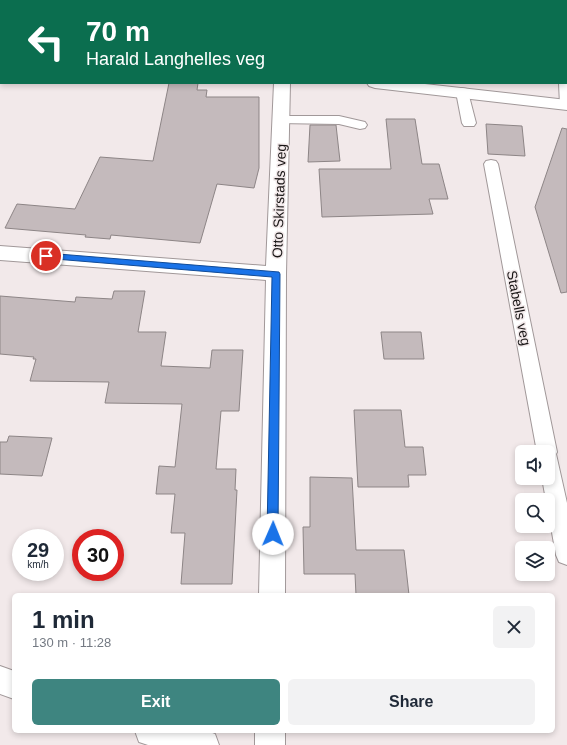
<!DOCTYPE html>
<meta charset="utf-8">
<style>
body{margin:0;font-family:Arial,sans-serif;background:#f2f2f3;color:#1f2937;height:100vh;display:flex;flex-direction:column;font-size:15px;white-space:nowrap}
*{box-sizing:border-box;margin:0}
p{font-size:13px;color:#747a83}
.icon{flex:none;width:22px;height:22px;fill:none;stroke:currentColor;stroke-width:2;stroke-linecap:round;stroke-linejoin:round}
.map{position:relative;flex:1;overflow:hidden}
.sheet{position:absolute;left:12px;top:593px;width:543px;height:140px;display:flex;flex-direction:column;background:#fff;border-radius:6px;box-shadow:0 2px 6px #0003}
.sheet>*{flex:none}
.top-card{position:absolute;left:0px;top:0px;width:567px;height:84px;box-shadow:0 2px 6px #0003;background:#0b6e4f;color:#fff;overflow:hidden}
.buttons{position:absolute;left:515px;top:445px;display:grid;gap:8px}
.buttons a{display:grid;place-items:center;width:40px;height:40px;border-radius:6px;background:#fff;box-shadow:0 2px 6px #0003;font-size:20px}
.speed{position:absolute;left:12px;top:529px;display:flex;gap:8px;font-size:20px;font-weight:700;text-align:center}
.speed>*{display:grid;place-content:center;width:52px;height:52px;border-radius:50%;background:#fff;box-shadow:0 2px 6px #0003;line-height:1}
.speed small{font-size:10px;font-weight:400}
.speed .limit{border:6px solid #d22;background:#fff;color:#111}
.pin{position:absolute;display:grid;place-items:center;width:34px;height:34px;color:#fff;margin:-17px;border:2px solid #fff;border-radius:50%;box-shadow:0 1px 4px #0007}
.me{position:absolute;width:44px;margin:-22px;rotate:1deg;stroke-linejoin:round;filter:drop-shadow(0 0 3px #0008)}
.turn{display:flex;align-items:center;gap:14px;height:84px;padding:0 20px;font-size:18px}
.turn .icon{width:52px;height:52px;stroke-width:2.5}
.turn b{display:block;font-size:28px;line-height:34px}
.round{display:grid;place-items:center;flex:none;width:42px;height:42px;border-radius:6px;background:#f2f2f3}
.overview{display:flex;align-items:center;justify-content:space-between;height:68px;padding:0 20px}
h1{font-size:24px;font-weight:700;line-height:30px}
.action{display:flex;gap:8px;margin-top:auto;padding:8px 20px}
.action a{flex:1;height:46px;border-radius:6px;background:#3e8580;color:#fff;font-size:16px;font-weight:700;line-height:46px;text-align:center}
.action a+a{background:#f2f2f3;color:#1f2937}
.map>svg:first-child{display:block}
.building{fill:#c4babc;stroke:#8d8586}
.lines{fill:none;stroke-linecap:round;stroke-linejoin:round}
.service-casing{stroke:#a19899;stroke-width:2}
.minor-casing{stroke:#a19899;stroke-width:2}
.service{fill:#fff;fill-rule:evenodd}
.minor{fill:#fff;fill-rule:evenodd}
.route{fill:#1a73e8;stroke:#114b97}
.labels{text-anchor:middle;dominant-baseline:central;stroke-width:3;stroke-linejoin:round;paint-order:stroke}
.street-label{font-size:14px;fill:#191616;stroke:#f2e9ea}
</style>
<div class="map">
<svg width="567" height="745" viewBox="0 0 567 745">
<rect width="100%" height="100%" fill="#f2e9ea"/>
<path class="building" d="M169 83H198L197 90H207L206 97H259V168L254 188 217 184 200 243 111 235 110 239 85 237 86 235 5 228 17 204 75 209 100 157 153 161Z
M386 119H415L422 164H439L448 199H429L433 214 322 217 319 169H391Z
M486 124 522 126 525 156 488 154Z
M310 125H336L340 161 308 162Z
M562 128 567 129V292L561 293 535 207Z
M114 291H145L138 332H166L161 366 210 368 212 350H243L239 411H221L216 469H236L235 490H237L232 584H181L185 533H171L175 494H156L159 466 175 467 182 404 105 403 109 382 30 381 36 359H33L34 357 0 354V296L75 302 76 297 112 299Z
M381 332H421L424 359H384Z
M354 410H401L405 447H423L426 475H408L409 487H358Z
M9 436 52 438 42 476 0 474V442H7Z
M310 477 352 478 356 550H404L409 595H356L355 574H304L303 527H310Z"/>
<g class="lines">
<defs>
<path id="service" d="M553 0H565V1H553Z
M566 79 567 80V109L562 108 560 105 559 83H566Z
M462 88 467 89 468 92 476 123 474 126H464L462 123 456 92 457 89Z
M282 116H339L365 122 367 125 365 128 360 129 339 124 277 123 275 120 277 117Z
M491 160 496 161 498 164 557 452 556 454 567 503V565L559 562 556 555 548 510V500H546L542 478H548V452H537L484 164 486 161Z"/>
<path id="minor" d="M276 0H290V1H276Z
M274 83H290L286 274 285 595H259L266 280 0 260V246L266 266Z
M367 83H416L567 100V110L375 88 369 86Z
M0 666 14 671V699L0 694Z
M135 731H207L215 734 219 745H148L139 742Z
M255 731H285V745H255Z"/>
</defs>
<use href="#service" class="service-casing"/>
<use href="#minor" class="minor-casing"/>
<use href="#service" class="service"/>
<use href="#minor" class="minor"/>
</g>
<path class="route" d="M46 253 279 272 280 274 278 534 276 537 273 539 269 537 267 534 272 277 43 258V254Z"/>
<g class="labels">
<g class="street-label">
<text transform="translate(279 201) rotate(-88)">Otto Skirstads veg</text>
<text transform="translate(519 308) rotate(79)">Stabells veg</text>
</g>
</g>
</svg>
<div class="buttons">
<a><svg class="icon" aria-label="sound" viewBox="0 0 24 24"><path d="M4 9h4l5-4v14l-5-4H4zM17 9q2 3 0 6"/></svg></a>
<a><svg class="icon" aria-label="search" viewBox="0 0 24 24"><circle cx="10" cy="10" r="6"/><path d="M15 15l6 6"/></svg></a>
<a><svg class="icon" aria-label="layers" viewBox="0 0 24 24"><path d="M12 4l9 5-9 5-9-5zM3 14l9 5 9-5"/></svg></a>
</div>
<div class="speed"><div>29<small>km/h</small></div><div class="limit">30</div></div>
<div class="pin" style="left:46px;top:256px;background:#d93025"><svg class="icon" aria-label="arrive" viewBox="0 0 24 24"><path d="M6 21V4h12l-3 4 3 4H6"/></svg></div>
<svg class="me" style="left:273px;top:534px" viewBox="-20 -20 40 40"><circle r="19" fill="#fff"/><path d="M0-13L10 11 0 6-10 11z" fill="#1a73e8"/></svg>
<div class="top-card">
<div class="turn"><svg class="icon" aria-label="left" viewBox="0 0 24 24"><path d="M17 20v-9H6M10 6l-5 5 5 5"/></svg><div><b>70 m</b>Harald Langhelles veg</div></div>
</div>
<section class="sheet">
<div class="overview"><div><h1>1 min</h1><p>130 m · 11:28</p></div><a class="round"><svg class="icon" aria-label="close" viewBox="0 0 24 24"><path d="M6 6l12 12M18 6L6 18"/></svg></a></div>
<div class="action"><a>Exit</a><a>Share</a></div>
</section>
</div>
